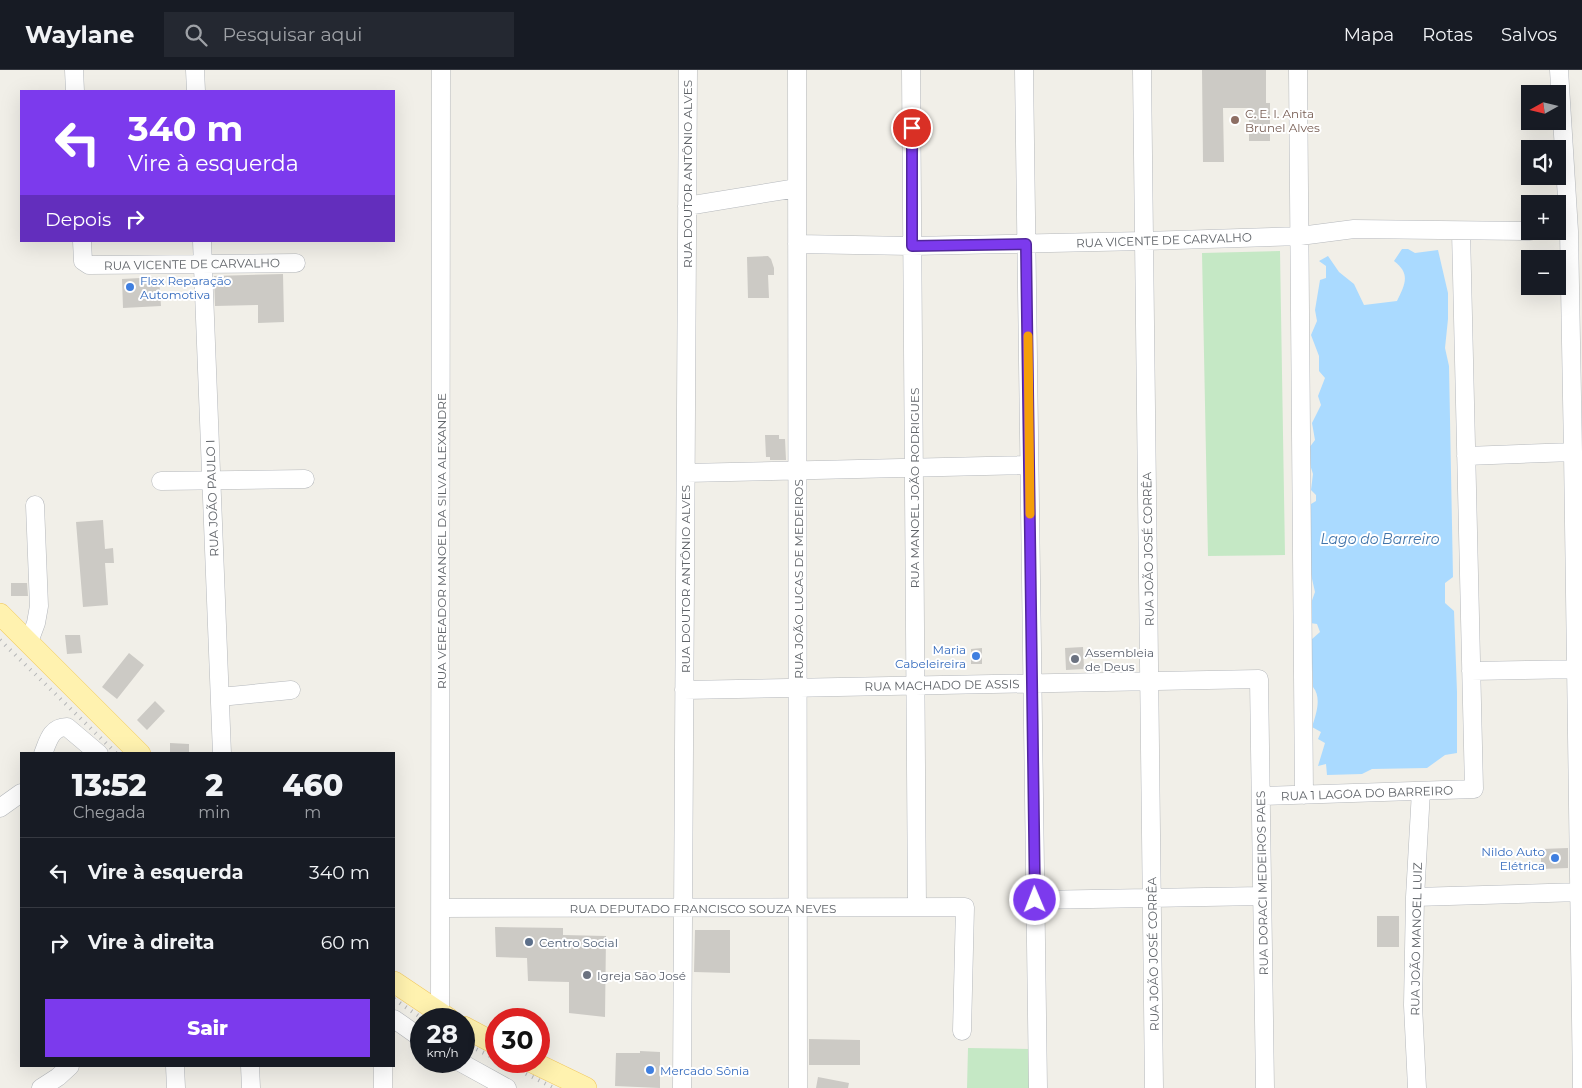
<!DOCTYPE html>
<html lang="pt">
<meta charset="utf-8">
<style>
body{margin:0;font-family:Montserrat,sans-serif;background:#242831;color:#f1f3f6;height:100vh;display:flex;flex-direction:column;font-size:19px;white-space:nowrap}
*{box-sizing:border-box;margin:0}
p{font-size:16px;color:#9ea1a6}
.icon{flex:none;width:28px;height:28px;fill:none;stroke:currentColor;stroke-width:2;stroke-linecap:round;stroke-linejoin:round}
.map{position:relative;flex:1;overflow:hidden}
.panel{position:absolute;left:20px;top:682px;width:375px;height:315px;display:flex;flex-direction:column;background:#171b24;border-radius:0px;box-shadow:0 5px 20px #0002}
.panel>*{flex:none}
.hud{position:absolute;left:20px;top:20px;width:375px;height:152px;border-radius:0px;box-shadow:0 5px 20px #0002;background:#7c3aed;color:#fff;overflow:hidden}
.needle{width:32px;rotate:262deg}
.fabs{position:absolute;left:1521px;top:15px;display:grid;gap:10px}
.fabs a{display:grid;place-items:center;width:45px;height:45px;border-radius:0px;background:#171b24;box-shadow:0 5px 20px #0002;font-size:25px}
.speed{position:absolute;left:410px;top:938px;display:flex;gap:10px;font-size:25px;font-weight:700;text-align:center}
.speed>*{display:grid;place-content:center;width:65px;height:65px;border-radius:50%;background:#171b24;box-shadow:0 5px 20px #0002;line-height:1}
.speed small{font-size:12px;font-weight:400}
.speed .limit{border:8px solid #d22;background:#fff;color:#111}
.pin{position:absolute;display:grid;place-items:center;width:42px;height:42px;color:#fff;margin:-21px;border:2px solid #fff;border-radius:50%;box-shadow:0 1px 5px #0007}
.me{position:absolute;width:55px;margin:-28px;rotate:359deg;stroke-linejoin:round;filter:drop-shadow(0 0 4px #0008)}
.turn{display:flex;align-items:center;gap:18px;height:105px;padding:0 25px;font-size:22px}
.turn .icon{width:65px;height:65px;stroke-width:2.5}
.turn b{display:block;font-size:35px;line-height:42px}
.then{display:flex;align-items:center;height:48px;padding:0 25px;background:#0003;gap:10px;font-size:19px}
.eta{display:flex;justify-content:space-evenly;align-items:center;height:85px;text-align:center}
.eta b{font-size:30px;font-weight:800;line-height:35px}
.primary-button{display:flex;gap:10px;margin-top:auto;padding:10px 25px}
.primary-button a{flex:1;height:58px;border-radius:0px;background:#7c3aed;color:#fff;font-size:20px;font-weight:800;line-height:58px;text-align:center}
ul{padding:0;list-style:none}
li{display:flex;align-items:center;gap:15px;height:70px;padding:0 25px;border-top:1px solid #363941}
li div{flex:1}
li b{display:block;font-size:19px}
li em{font-style:normal}
header{display:flex;align-items:center;gap:30px;box-sizing:border-box;height:70px;padding:0 25px;background:#171b24;border-bottom:1px solid #363941}
header strong{font-size:24px}
nav{display:flex;gap:28px;margin-inline-start:auto;font-size:18px}
.search{width:350px;height:45px;background:#242831;display:flex;align-items:center;gap:12px;box-sizing:border-box;padding:0 18px;border-radius:0px;color:#9ea1a6;font-size:19px}
.map>svg:first-child{display:block}
.green{fill:#c5e8c5}
.water{fill:#aadaff}
.building{fill:#cccac5}
.lines{fill:none;stroke-linecap:round;stroke-linejoin:round}
.minor-casing{stroke:#b5b8bc;stroke-width:19}
.major-casing{stroke:#f2c960;stroke-width:22}
.minor{stroke:#fff;stroke-width:18}
.major{stroke:#fff2af;stroke-width:21}
.rail{stroke:#b6b7b8;stroke-width:4;stroke-dasharray:1 6;stroke-linecap:butt}
.route-casing{stroke:#51269a;stroke-width:12}
.route{stroke:#7c3aed;stroke-width:9}
.slow{stroke:#f59e0b;stroke-width:9}
.education-dot{fill:#8d6e63;stroke:#fff;stroke-width:2}
.shop-dot{fill:#3f7fe0;stroke:#fff;stroke-width:2}
.worship-dot{fill:#6b7280;stroke:#fff;stroke-width:2}
.service-dot{fill:#5c6f8a;stroke:#fff;stroke-width:2}
.labels{text-anchor:middle;dominant-baseline:central;stroke-width:4;stroke-linejoin:round;paint-order:stroke}
.education-label{font-size:12px;fill:#785e54;stroke:#fff;text-anchor:start}
.street-label{font-size:12px;fill:#5f6368;stroke:#fff}
.shop-label{font-size:12px;fill:#366cbe;stroke:#fff;text-anchor:start}
.worship-label{font-size:12px;fill:#5b616d;stroke:#fff;text-anchor:start}
.service-label{font-size:12px;fill:#4e5e75;stroke:#fff;text-anchor:start}
.water-label{font-size:14px;font-style:italic;fill:#4174aa;stroke:#fff}
</style>
<header>
<strong>Waylane</strong>
<div class="search"><svg class="icon" aria-label="search" viewBox="0 0 24 24"><circle cx="10" cy="10" r="6"/><path d="M15 15l6 6"/></svg>Pesquisar aqui</div>
<nav><a>Mapa</a><a>Rotas</a><a>Salvos</a></nav>
</header>
<div class="map">
<svg width="1582" height="1018" viewBox="0 0 1582 1018">
<rect width="100%" height="100%" fill="#f1efe8"/>
<path class="green" d="M1280 181 1285 485 1208 486 1202 183Z
M968 978 1031 979 1032 1018H967Z"/>
<path class="water" d="M1402 179H1408L1415 183 1438 180 1448 223V249L1445 278 1449 296 1453 507 1445 513V533L1454 541 1457 622V683L1445 685 1427 698 1372 699 1362 704 1327 705 1326 694 1318 696 1325 673 1318 669 1321 662 1312 657C1316 644 1322 628 1313 617L1311 570 1320 562 1317 554 1310 553 1309 539 1315 522 1310 500 1307 464 1311 434 1316 431V425L1311 420 1313 404 1306 382 1315 370 1312 353 1321 335 1318 326 1325 308 1319 301V286L1311 265 1317 251 1315 240 1320 210 1326 208V196L1319 191 1328 186 1339 202 1354 214 1364 235 1397 231C1405 214 1411 204 1394 191Z"/>
<path class="building" d="M1202 0H1266V33H1270V71H1249V38H1223L1224 92H1203Z
M768 186 771 189 774 198V205H768L769 228H748L747 187Z
M283 204 284 252 258 253V235L215 236 214 206Z
M159 207 161 236 123 238 122 209Z
M765 365H779V369H785L786 390H770V387H766Z
M103 450 105 479 113 478 114 493H105L108 535 83 537 76 452Z
M11 513H27L28 526H11Z
M65 565H80L82 583 67 584Z
M1083 577 1084 599 1066 600 1065 578Z
M982 578V594H971V579Z
M129 583 144 595 117 629 102 617Z
M155 631 165 641 147 660 137 650Z
M170 673 189 674V684H170Z
M1568 778V798L1541 799V779Z
M1377 846H1399V877H1377Z
M495 857 563 858V865L606 866 605 947 569 943V912L528 911 527 888 496 887Z
M695 860H730V903L694 902Z
M809 969 860 970V995H809Z
M640 981 660 982V1018L615 1016 616 983H640Z
M818 1007 849 1013 848 1018H816Z"/>
<g class="lines">
<defs>
<path id="minor" d="M74 0 75 21
M195 0 196 21
M797 0 798 1018
M911 0 917 837
M1024 0 1038 1018
M1142 0 1154 1018
M1298 0 1304 725
M1559 0 1569 161 1573 382 1582 1018
M687 136 797 118
M82 171 83 191 89 195 296 193
M202 171 222 684
M797 174 912 176 1144 171 1300 166 1354 159 1530 161
M1466 386 1573 382
M686 403 1029 395
M161 411 305 409
M29 572 36 553 39 536 35 435
M1471 601 1582 599
M684 620 1259 609 1265 1018
M220 627 291 620
M43 684C48 671 51 657 67 657L99 684
M1261 726 1474 719 1461 161
M0 738 21 723
M1415 827 1580 822
M1035 830 1262 826
M441 838 965 837 962 961
M440 943 441 0
M394 949 421 968
M458 991 507 1018
M175 996 176 1018
M250 996 251 1018
M383 996V1018
M41 1018 58 1007 70 996
M682 1018 688 0
M1417 1018 1413 935 1415 827 1421 721"/>
<path id="major" d="M0 544 140 684
M394 912 449 949
M464 957 496 974
M530 991 586 1018"/>
</defs>
<use href="#minor" class="minor-casing"/>
<use href="#major" class="major-casing"/>
<use href="#minor" class="minor"/>
<use href="#major" class="major"/>
<path class="rail" d="M0 570 117 684
M394 929 423 949
M464 973 496 989
M501 991 554 1018"/>
</g>
<g class="lines">
<defs>
<path id="route" d="M912 58V176L1026 174 1035 830"/>
</defs>
<use href="#route" class="route-casing"/>
<use href="#route" class="route"/>
<path class="slow" d="M1028 266 1030 444"/>
</g>
<circle class="education-dot" cx="1235" cy="50" r="5"/>
<g class="shop-dot">
<circle cx="130" cy="217" r="5"/>
<circle cx="976" cy="586" r="5"/>
<circle cx="1555" cy="788" r="5"/>
<circle cx="650" cy="1000" r="5"/>
</g>
<g class="worship-dot">
<circle cx="1075" cy="589" r="5"/>
<circle cx="587" cy="905" r="5"/>
</g>
<circle class="service-dot" cx="529" cy="872" r="5"/>
<g class="labels">
<g class="education-label">
<text x="1245" y="43">C. E. I. Anita<tspan x="1245" dy="14">Brunel Alves</tspan></text>
</g>
<g class="street-label">
<text transform="translate(687 104) rotate(-90)">RUA DOUTOR ANTÔNIO ALVES</text>
<text transform="translate(1164 170) rotate(-2)">RUA VICENTE DE CARVALHO</text>
<text transform="translate(192 194) rotate(-1)">RUA VICENTE DE CARVALHO</text>
<text transform="translate(914 418) rotate(-90)">RUA MANOEL JOÃO RODRIGUES</text>
<text transform="translate(212 428) rotate(-92)">RUA JOÃO PAULO I</text>
<text transform="translate(441 471) rotate(-90)">RUA VEREADOR MANOEL DA SILVA ALEXANDRE</text>
<text transform="translate(1148 479) rotate(-91)">RUA JOÃO JOSÉ CORRÊA</text>
<text transform="translate(685 509) rotate(-90)">RUA DOUTOR ANTÔNIO ALVES</text>
<text transform="translate(798 509) rotate(-90)">RUA JOÃO LUCAS DE MEDEIROS</text>
<text transform="translate(942 615) rotate(-1)">RUA MACHADO DE ASSIS</text>
<text transform="translate(1367 723) rotate(-2)">RUA 1 LAGOA DO BARREIRO</text>
<text transform="translate(1262 813) rotate(-91)">RUA DORACI MEDEIROS PAES</text>
<text x="703" y="838">RUA DEPUTADO FRANCISCO SOUZA NEVES</text>
<text transform="translate(1416 869) rotate(-89)">RUA JOÃO MANOEL LUIZ</text>
<text transform="translate(1153 884) rotate(-91)">RUA JOÃO JOSÉ CORRÊA</text>
</g>
<g class="shop-label">
<text x="140" y="210">Flex Reparação<tspan x="140" dy="14">Automotiva</tspan></text>
<text x="966" y="579" text-anchor="end">Maria<tspan x="966" dy="14">Cabeleireira</tspan></text>
<text x="1545" y="781" text-anchor="end">Nildo Auto<tspan x="1545" dy="14">Elétrica</tspan></text>
<text x="660" y="1000">Mercado Sônia</text>
</g>
<g class="worship-label">
<text x="1085" y="582">Assembleia<tspan x="1085" dy="14">de Deus</tspan></text>
<text x="597" y="905">Igreja São José</text>
</g>
<g class="service-label">
<text x="539" y="872">Centro Social</text>
</g>
<g class="water-label">
<text x="1380" y="469">Lago do Barreiro</text>
</g>
</g>
</svg>
<div class="fabs">
<a><svg class="needle" viewBox="-14 -14 28 28"><path d="M0-13l5 13h-10z" fill="#e53935"/><path d="M0 13l5-13h-10z" fill="#9ea1a6"/></svg></a>
<a><svg class="icon" aria-label="sound" viewBox="0 0 24 24"><path d="M4 9h4l5-4v14l-5-4H4zM17 9q2 3 0 6"/></svg></a>
<a>+</a>
<a>−</a>
</div>
<div class="speed"><div>28<small>km/h</small></div><div class="limit">30</div></div>
<div class="pin" style="left:912px;top:58px;background:#d93025"><svg class="icon" aria-label="arrive" viewBox="0 0 24 24"><path d="M6 21V4h12l-3 4 3 4H6"/></svg></div>
<svg class="me" style="left:1035px;top:830px" viewBox="-20 -20 40 40"><circle r="17" fill="#7c3aed" stroke="#fff" stroke-width="3"/><path d="M0-11L8 9 0 5-8 9z" fill="#fff"/></svg>
<div class="hud">
<div class="turn"><svg class="icon" aria-label="left" viewBox="0 0 24 24"><path d="M17 20v-9H6M10 6l-5 5 5 5"/></svg><div><b>340 m</b>Vire à esquerda</div></div>
<div class="then">Depois<svg class="icon" aria-label="right" viewBox="0 0 24 24"><path d="M7 20v-9h11M14 6l5 5-5 5"/></svg></div>
</div>
<section class="panel">
<div class="eta">
<div><b>13:52</b><p>Chegada</p></div>
<div><b>2</b><p>min</p></div>
<div><b>460</b><p>m</p></div>
</div>
<ul>
<li><svg class="icon" aria-label="left" viewBox="0 0 24 24"><path d="M17 20v-9H6M10 6l-5 5 5 5"/></svg><div><b>Vire à esquerda</b></div><em>340 m</em></li>
<li><svg class="icon" aria-label="right" viewBox="0 0 24 24"><path d="M7 20v-9h11M14 6l5 5-5 5"/></svg><div><b>Vire à direita</b></div><em>60 m</em></li>
</ul>
<div class="primary-button"><a>Sair</a></div>
</section>
</div>
